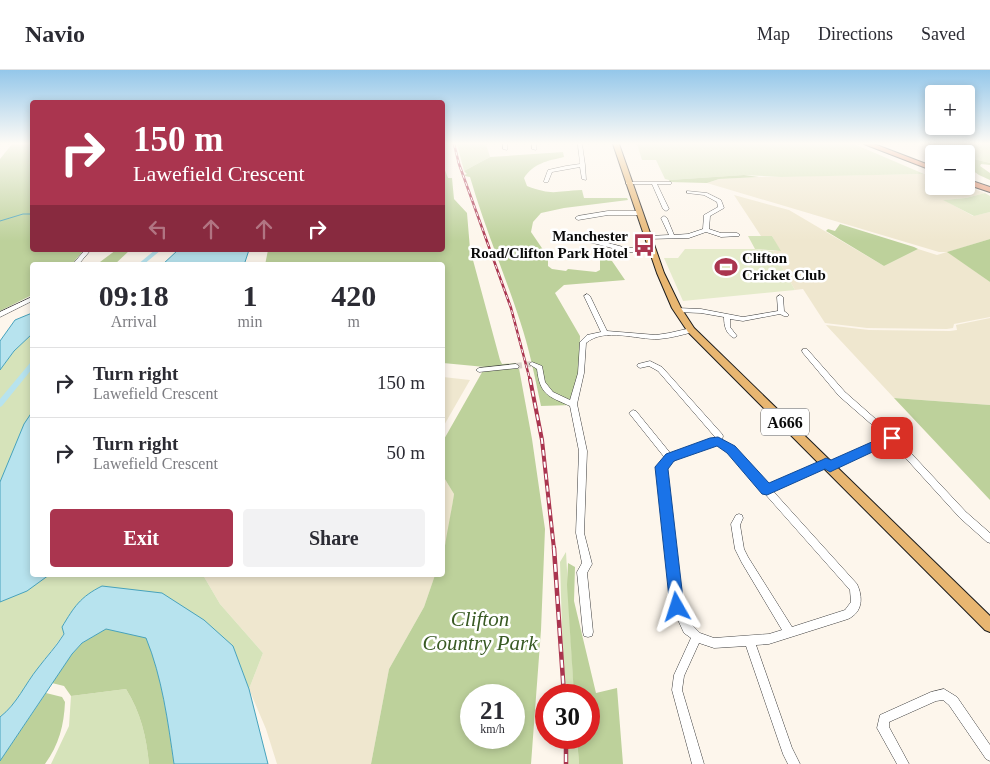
<!DOCTYPE html>
<meta charset="utf-8">
<style>
body{margin:0;font-family:"Times New Roman",serif;background:#f2f2f3;color:#2b2b33;height:100vh;display:flex;flex-direction:column;font-size:19px;white-space:nowrap}
*{box-sizing:border-box;margin:0}
p{font-size:16px;color:#7c7c81}
.icon{flex:none;width:28px;height:28px;fill:none;stroke:currentColor;stroke-width:2;stroke-linecap:round;stroke-linejoin:round}
.map{position:relative;flex:1;overflow:hidden}
.side{position:absolute;left:30px;top:192px;width:415px;height:315px;display:flex;flex-direction:column;background:#fff;border-radius:5px;box-shadow:0 2px 8px #0003}
.side>*{flex:none}
.banner{position:absolute;left:30px;top:30px;width:415px;height:152px;border-radius:5px;box-shadow:0 2px 8px #0003;background:#aa354f;color:#fff;overflow:hidden}
.buttons{position:absolute;left:925px;top:15px;display:grid;gap:10px}
.buttons a{display:grid;place-items:center;width:50px;height:50px;border-radius:5px;background:#fff;box-shadow:0 2px 8px #0003;font-size:25px}
.speed{position:absolute;left:460px;top:614px;display:flex;gap:10px;font-size:25px;font-weight:700;text-align:center}
.speed>*{display:grid;place-content:center;width:65px;height:65px;border-radius:50%;background:#fff;box-shadow:0 2px 8px #0003;line-height:1}
.speed small{font-size:12px;font-weight:400}
.speed .limit{border:8px solid #d22;background:#fff;color:#111}
.pin{position:absolute;display:grid;place-items:center;width:42px;height:42px;color:#fff;margin:-21px;border-radius:10px;box-shadow:0 2px 8px #0006}
.me{position:absolute;width:55px;margin:-28px;rotate:354deg;stroke-linejoin:round;filter:drop-shadow(0 0 4px #0008)}
.turn{display:flex;align-items:center;gap:18px;height:105px;padding:0 20px;font-size:22px}
.turn .icon{width:65px;height:65px;stroke-width:2.5}
.turn b{display:block;font-size:35px;line-height:42px}
.lanes{display:flex;align-items:center;height:48px;padding:0 20px;background:#0003;justify-content:center;gap:25px;direction:ltr}
.lanes .off{opacity:.35}
.eta{display:flex;justify-content:space-evenly;align-items:center;height:85px;text-align:center}
.eta b{font-size:30px;font-weight:700;line-height:35px}
.action{display:flex;gap:10px;margin-top:auto;padding:10px 20px}
.action a{flex:1;height:58px;border-radius:5px;background:#aa354f;color:#fff;font-size:20px;font-weight:700;line-height:58px;text-align:center}
.action a+a{background:#f2f2f3;color:#2b2b33}
ul{padding:0;list-style:none}
li{display:flex;align-items:center;gap:15px;height:70px;padding:0 20px;border-top:1px solid #e1e1e2}
li div{flex:1}
li b{display:block;font-size:19px}
li em{font-style:normal}
header{display:flex;align-items:center;gap:30px;box-sizing:border-box;height:70px;padding:0 25px;background:#fff;border-bottom:1px solid #e1e1e2}
header strong{font-size:24px}
nav{display:flex;gap:28px;margin-inline-start:auto;font-size:18px}
.map>svg:first-child{display:block}
.farmland{fill:#efe7cf}
.green{fill:#d6e3ba}
.forest{fill:#bdd19b;fill-rule:evenodd}
.pitch{fill:#e5ebcb}
.water{fill:#b7e3ee;stroke:#47a2bc}
.lines{fill:none;stroke-linecap:round;stroke-linejoin:round}
.stream{stroke:#47a2bc;stroke-width:1}
.canal{fill:#b7e3ee;fill-rule:evenodd}
.minor-tunnel{stroke:#d9d3ca;stroke-width:6;stroke-dasharray:6 3;stroke-linecap:butt}
.minor-casing{stroke:#3e3e3e;stroke-width:1}
.major-casing{stroke:#1c1c1c;stroke-width:2}
.highway-casing{stroke:#1c1c1c;stroke-width:2}
.minor{fill:#fff;fill-rule:evenodd}
.major{fill:#e8b671;fill-rule:evenodd}
.highway{fill:#e28864;fill-rule:evenodd}
.rail-far2-casing{stroke:#aa354f;stroke-width:2.5}
.rail-far1-casing{stroke:#aa354f;stroke-width:4}
.rail-casing{stroke:#aa354f;stroke-width:4.5}
.rail-far2{stroke:#fff;stroke-width:1;stroke-dasharray:4;stroke-linecap:butt}
.rail-far1{stroke:#fff;stroke-width:2;stroke-dasharray:6;stroke-linecap:butt}
.rail{stroke:#fff;stroke-width:2.5;stroke-dasharray:8;stroke-linecap:butt}
.route{fill:#1a73e8;stroke:#114b97}
.labels{text-anchor:middle;dominant-baseline:central;stroke-width:5;stroke-linejoin:round;paint-order:stroke}
.far-poi-label{font-size:15px;font-weight:bold;fill:#0b0b0b;stroke:#fff;text-anchor:end}
.shield{fill:#fff;stroke:#545454;stroke-width:1}
.shield-label{font-size:16px;font-weight:bold;fill:#0b0b0b}
.near-park-label{font-size:21px;font-style:italic;fill:#395a24;stroke:#fff}
</style>
<header>
<strong>Navio</strong>
<nav><a>Map</a><a>Directions</a><a>Saved</a></nav>
</header>
<div class="map">
<svg width="990" height="694" viewBox="0 0 990 694">
<rect width="100%" height="100%" fill="#fdf6ec"/>
<path class="farmland" d="M924 104 934 106V116H966L985 123 966 128 944 130 973 146 990 142V169L948 182 990 212V247L954 254 953 258 947 259 867 258 825 253 803 219 795 220 773 181H780L772 166H761L734 125 789 140 884 196 918 179 937 185 947 182H939L707 113 719 109 759 107Z
M990 248V335L894 328 826 255 869 260 950 261 957 260 956 255Z
M443 307 470 310 443 357Z
M443 406 454 424 448 465 443 482Z
M203 505H435L424 537 389 599 371 694H277L266 659 249 619 263 583 220 534Z"/>
<path class="green" d="M457 74H486L490 87 464 101Z
M637 74H854L924 104 781 107 744 105 669 110 665 109 656 90H642Z
M936 74H990V93L966 87V84C954 84 946 82 936 74Z
M985 123 990 126V142L974 146 943 130 966 128Z
M748 166H772L781 181 755 179Z
M32 264V505H203L220 534 263 583 249 619 233 576 64 563C56 576 47 586 38 598 25 614 17 634 0 647V300L14 281Z
M566 482 574 625H564L560 492Z
M126 619C141 643 146 666 149 694H51L69 656 71 626Z
M566 668H577L579 694H567Z"/>
<path class="forest" d="M12 74H32V180H84L71 195H32V225L0 241V89Z
M563 82 564 87C547 91 534 93 524 108L527 116C554 126 554 121 582 120L584 128H627L628 130 564 138 541 143 533 152 531 162 548 187V196L552 199 566 201 568 199 596 202 600 200V189L612 191 625 210 564 215 555 223 580 266 579 305 572 335 541 336C535 307 529 278 520 251 504 202 484 156 470 107L465 106 464 105 467 104 464 101 490 87Z
M966 87 990 93V95L981 94 980 96 990 103V110L979 105 966 96Z
M443 95 448 108H452L454 129 467 143 470 179 500 290 502 294 518 293 532 369 545 459 541 560 531 694H371L389 599 424 537 435 505H442C443 478 450 451 454 424L443 406V371L485 297 443 293 442 195H265L268 180H442ZM471 625H514V668H471Z
M744 105 759 107 719 109 707 113 670 112 669 110Z
M840 154 914 177 918 179 884 196 826 161 828 159 835 161Z
M990 169V212L947 182Z
M116 180H130L114 195H96Z
M894 328 990 335V430Z
M568 493 575 497 574 531 596 623 617 618 623 694H579L577 668H589V625H574L567 515Z
M106 559 146 567C162 607 168 652 174 694H149C146 666 141 643 126 619L71 626 64 616 52 613 72 584 82 573Z
M46 623 62 627 65 632C64 655 59 675 45 694H0V691Z"/>
<path class="pitch" d="M685 179H755L773 181 795 220 683 231 664 188H678Z"/>
<path class="water" d="M178 180H249L244 195H162Z
M32 243V264L14 281 0 300V271L15 250Z
M32 342V505H49L27 521 0 532V412L24 354Z
M102 516 162 523 204 550 233 576 249 619 268 694H174C168 652 162 607 146 568L106 559 82 573 72 584 0 691V647C17 634 25 614 38 598 47 586 56 577 64 564L62 557C74 537 80 527 102 516Z"/>
<g class="lines">
<path class="stream" d="M0 151 23 144H32"/>
<path class="canal" d="M155 180H161L143 195H137Z
M30 293H32V299L2 336 0 337V329Z"/>
<path class="minor-tunnel" d="M516 296 532 294"/>
<defs>
<path id="minor" d="M503 74H507V80L503 79Z
M532 74H536V80L532 79Z
M578 74H582L585 95 586 110 582 109 580 97 552 102 548 112H544V111L548 100 566 96 580 94Z
M626 112H671V114H657L669 139 666 141 663 139 652 114H626Z
M687 121 707 123 721 130 724 138 710 146 709 159 721 163H737L740 165 739 166 721 167 706 162 689 168 646 169 645 168 648 166 669 165 661 148 664 146 667 148 674 165 688 164 703 159 704 145 718 137 717 132 704 125 687 123Z
M608 141H638L641 143 638 145H608L578 150 575 148 578 146Z
M566 165 593 169 627 178H651L654 180 651 182H627L593 173 564 168V166Z
M86 180 89 182 78 195H72L84 181Z
M587 224 590 226 607 261 656 265 669 263 691 258 694 260 693 262C682 265 671 268 659 269 636 270 605 257 586 273L584 303 577 334 587 381 584 463 592 494 587 503 593 562 592 566 588 567 584 566 583 562 577 502 582 493 576 463 579 381 570 336C548 326 540 325 537 299L529 294 532 292 542 296 545 312 553 322 570 330 578 303 580 272 587 265 601 262 584 226Z
M780 225 783 227 784 241 788 244V246H784L780 244 743 251 730 249V257L737 266 734 268C726 264 724 256 724 247L701 243 677 242 674 240 677 238 701 239 743 247 778 241 777 227Z
M32 227V231L0 247V242Z
M803 279H807L845 322 895 366 966 442 990 463V473L987 472 960 448 891 372 833 398 830 399 826 397 773 421 857 514C863 527 863 542 848 549L769 574 756 575 792 678 800 694H788L783 684 746 576 714 578 699 573 684 606 682 620 704 694H692L672 620 674 605 691 568 684 563 672 537 658 395 665 388 629 343 633 340 636 341 671 384 702 372 715 368V367L658 301 649 296 640 298 637 296 638 294 650 291 662 297 722 364 723 366 722 370C741 379 755 400 768 416L823 391 826 390 830 392 886 367 839 326 803 283 802 281ZM715 374C735 380 753 410 766 425 794 457 822 488 850 520L851 532 845 540 792 557 748 487 744 479 740 455 743 448 742 445 739 444 736 445 731 454 735 479 742 493 782 560 769 564 714 568 700 563 692 555 682 536 666 396 684 385Z
M516 294 519 296 518 298 479 302 476 300 479 298Z
M944 619 957 627 990 675V691L986 689 949 635 943 630 936 631 889 652V657L909 694H897L877 658 880 645 931 622Z"/>
<path id="major" d="M613 74H619L664 203 681 238 694 258 990 546V562L985 560 688 262 672 238 657 203Z"/>
<path id="highway" d="M864 74H874L934 97V101Z
M966 109 990 117V122L966 114Z"/>
</defs>
<use href="#minor" class="minor-casing"/>
<use href="#major" class="major-casing"/>
<use href="#highway" class="highway-casing"/>
<use href="#minor" class="minor"/>
<use href="#major" class="major"/>
<use href="#highway" class="highway"/>
<defs>
<path id="rail-far2" d="M454 74 459 94 511 238 530 310"/>
<path id="rail-far1" d="M530 309 542 370 554 479"/>
<path id="rail" d="M554 478 564 625
M566 668V694"/>
</defs>
<use href="#rail-far2" class="rail-far2-casing"/>
<use href="#rail-far1" class="rail-far1-casing"/>
<use href="#rail" class="rail-casing"/>
<use href="#rail-far2" class="rail-far2"/>
<use href="#rail-far1" class="rail-far1"/>
<use href="#rail" class="rail"/>
</g>
<linearGradient id="sky" x2="0" y2="1"><stop stop-color="#94c7ea"/><stop offset="0.43" stop-color="#fefbf6"/><stop offset="1" stop-color="#fefbf6" stop-opacity="0"/></linearGradient>
<rect width="990" height="171" fill="url(#sky)"/>
<path class="route" d="M892 363 896 364 898 368 896 371 834 400 830 402 825 399 767 425 762 424 727 383 717 376 674 391 668 399 684 537 682 542 677 544 672 542 670 537 655 397 666 384 710 368 718 367 735 376 769 413 822 390 826 388 831 390Z"/>
<defs>
<symbol id="bus-bare" viewBox="-9 -9 18 18"><path d="M-5-6H5V4H4V6H2V4H-2V6H-4V4H-5ZM-3.5-4V0h7V-4ZM-3.5 1.2v1.5H-2V1.2ZM2 1.2v1.5H3.5V1.2Z" fill="#aa354f" stroke="#fff" stroke-width="2.5" paint-order="stroke"/></symbol>
<symbol id="stadium-bare" viewBox="-9 -9 18 18"><path d="M0-5a6.5 5 0 1 0 0 10a6.5 5 0 1 0 0-10ZM-3.5-1.8h7v3.6h-7Z" fill="#aa354f" stroke="#fff" stroke-width="2.5" paint-order="stroke"/></symbol>
</defs>
<g fill-rule="evenodd">
<use href="#bus-bare" x="628" y="159" width="32" height="32"/>
<use href="#stadium-bare" x="710" y="181" width="32" height="32"/>
</g>
<g class="labels">
<g class="far-poi-label">
<text x="628" y="166">Manchester<tspan x="628" dy="17">Road/Clifton Park Hotel</tspan></text>
<text x="742" y="188" text-anchor="start">Clifton<tspan x="742" dy="17">Cricket Club</tspan></text>
</g>
<rect class="shield" x="761" y="338.5" width="48" height="27" rx="4"/>
<g class="shield-label">
<text x="785" y="352">A666</text>
</g>
<g class="near-park-label">
<text x="480" y="549">Clifton<tspan x="480" dy="24">Country Park</tspan></text>
</g>
</g>
</svg>
<div class="buttons">
<a>+</a>
<a>−</a>
</div>
<div class="speed"><div>21<small>km/h</small></div><div class="limit">30</div></div>
<div class="pin" style="left:892px;top:368px;background:#d93025"><svg class="icon" aria-label="arrive" viewBox="0 0 24 24"><path d="M6 21V4h12l-3 4 3 4H6"/></svg></div>
<svg class="me" style="left:677px;top:537px" viewBox="-20 -20 40 40"><path d="M0-17L14 15 0 8-14 15z" fill="#1a73e8" stroke="#fff" stroke-width="4"/></svg>
<div class="banner">
<div class="turn"><svg class="icon" aria-label="right" viewBox="0 0 24 24"><path d="M7 20v-9h11M14 6l5 5-5 5"/></svg><div><b>150 m</b>Lawefield Crescent</div></div>
<div class="lanes"><svg class="icon off" aria-label="left" viewBox="0 0 24 24"><path d="M17 20v-9H6M10 6l-5 5 5 5"/></svg><svg class="icon off" aria-label="ahead" viewBox="0 0 24 24"><path d="M12 20V5M6 11l6-6 6 6"/></svg><svg class="icon off" aria-label="ahead" viewBox="0 0 24 24"><path d="M12 20V5M6 11l6-6 6 6"/></svg><svg class="icon" aria-label="right" viewBox="0 0 24 24"><path d="M7 20v-9h11M14 6l5 5-5 5"/></svg></div>
</div>
<section class="side">
<div class="eta">
<div><b>09:18</b><p>Arrival</p></div>
<div><b>1</b><p>min</p></div>
<div><b>420</b><p>m</p></div>
</div>
<ul>
<li><svg class="icon" aria-label="right" viewBox="0 0 24 24"><path d="M7 20v-9h11M14 6l5 5-5 5"/></svg><div><b>Turn right</b><p>Lawefield Crescent</p></div><em>150 m</em></li>
<li><svg class="icon" aria-label="right" viewBox="0 0 24 24"><path d="M7 20v-9h11M14 6l5 5-5 5"/></svg><div><b>Turn right</b><p>Lawefield Crescent</p></div><em>50 m</em></li>
</ul>
<div class="action"><a>Exit</a><a>Share</a></div>
</section>
</div>
